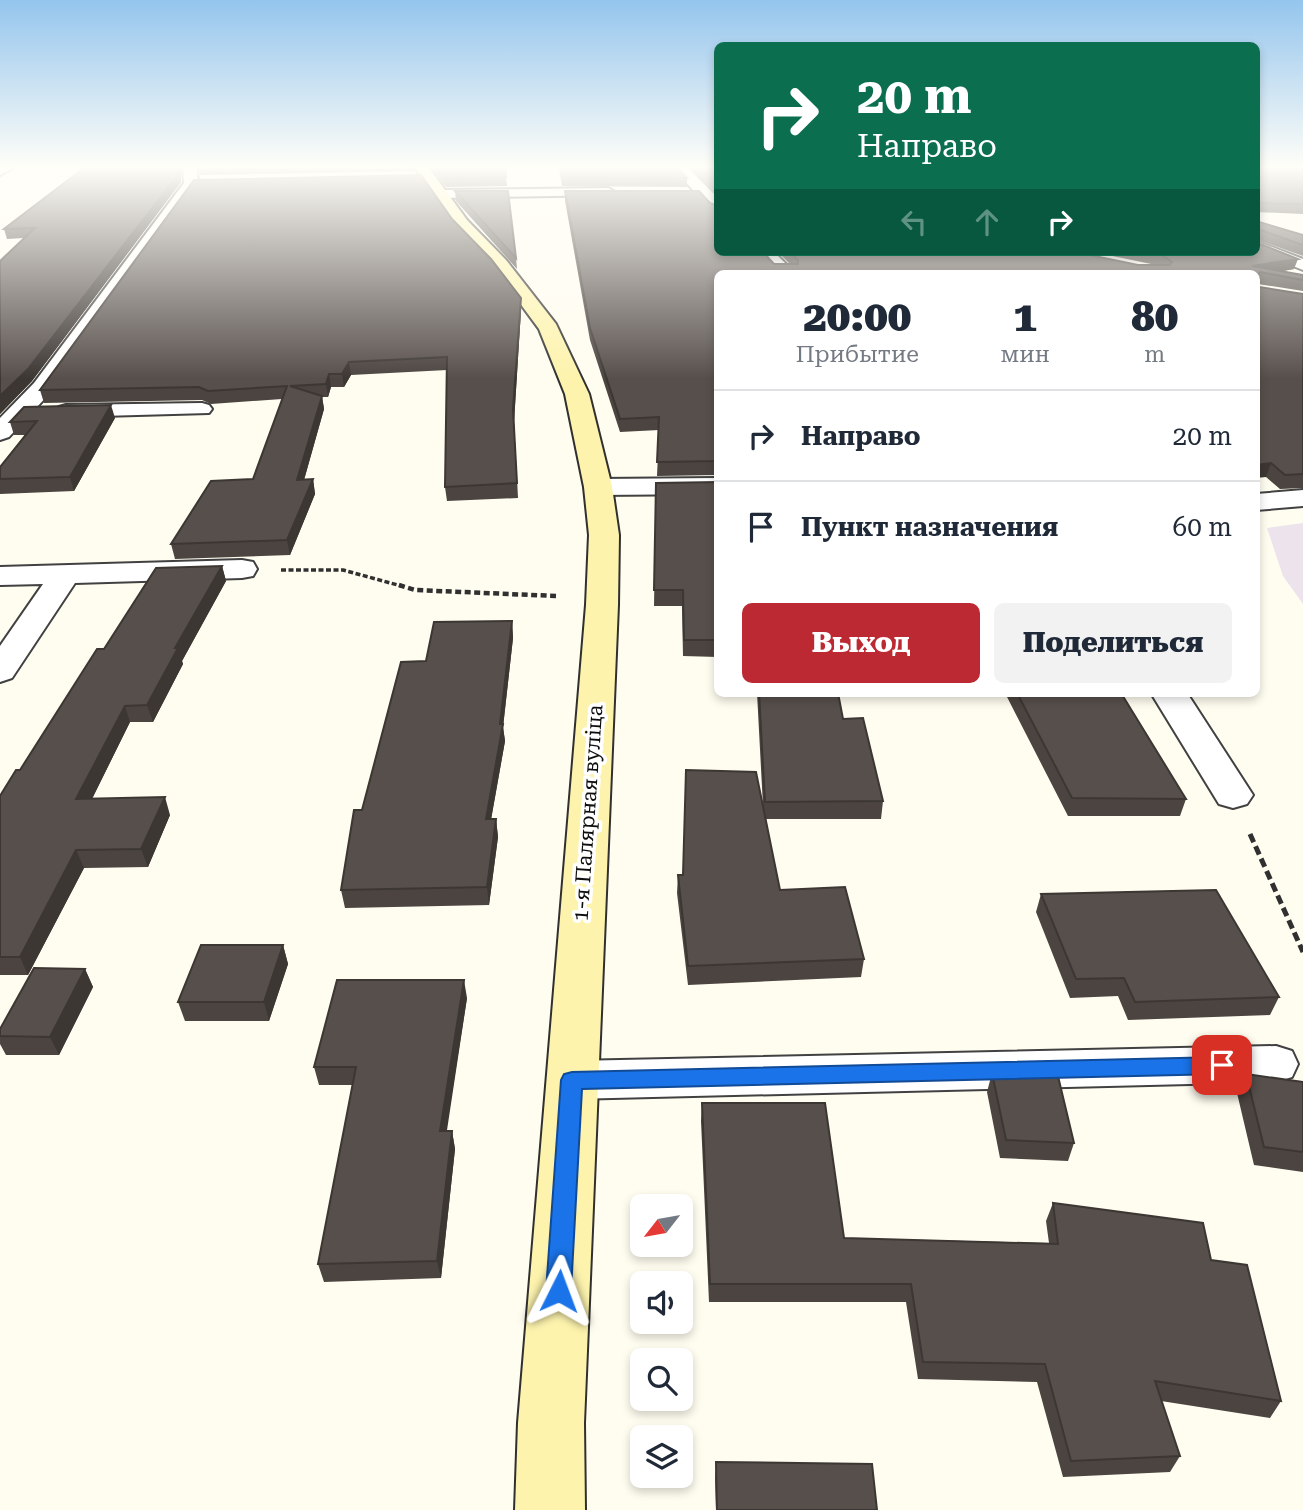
<!DOCTYPE html>
<html lang="ru">
<meta charset="utf-8">
<style>
body{margin:0;font-family:"Roboto Serif",serif;background:#f2f2f3;color:#1f2937;height:100vh;display:flex;flex-direction:column;font-size:26px;white-space:nowrap}
*{box-sizing:border-box;margin:0}
p{font-size:23px;color:#747a83}
.icon{flex:none;width:38px;height:38px;fill:none;stroke:currentColor;stroke-width:2;stroke-linecap:round;stroke-linejoin:round}
.map{position:relative;flex:1;overflow:hidden}
.panel{position:absolute;left:714px;top:270px;width:546px;height:427px;display:flex;flex-direction:column;background:#fff;border-radius:10px;box-shadow:0 4px 10px #0003}
.panel>*{flex:none}
.banner{position:absolute;left:714px;top:42px;width:546px;height:214px;border-radius:10px;box-shadow:0 4px 10px #0003;background:#0b6e4f;color:#fff;overflow:hidden}
.needle{width:46px;rotate:239deg}
.controls{position:absolute;left:630px;top:1194px;display:grid;gap:14px}
.controls a{display:grid;place-items:center;width:63px;height:63px;border-radius:10px;background:#fff;box-shadow:0 4px 10px #0003;font-size:35px}
.pin{position:absolute;display:grid;place-items:center;width:60px;height:60px;color:#fff;margin:-30px;border-radius:14px;box-shadow:0 4px 10px #0006}
.me{position:absolute;width:77px;margin:-38px;rotate:3deg;stroke-linejoin:round;filter:drop-shadow(0 0 5px #0008)}
.turn{display:flex;align-items:center;gap:24px;height:147px;padding:0 28px;font-size:32px}
.turn .icon{width:91px;height:91px;stroke-width:2.5}
.turn b{display:block;font-size:49px;line-height:60px}
.lanes{display:flex;align-items:center;height:66px;padding:0 28px;background:#0003;justify-content:center;gap:35px;direction:ltr}
.lanes .off{opacity:.35}
.eta{display:flex;justify-content:space-evenly;align-items:center;height:119px;text-align:center}
.eta b{font-size:42px;font-weight:800;line-height:49px}
.cta{display:flex;gap:14px;margin-top:auto;padding:14px 28px}
.cta a{flex:1;height:80px;border-radius:10px;background:#bc2932;color:#fff;font-size:28px;font-weight:800;line-height:80px;text-align:center}
.cta a+a{background:#f2f2f3;color:#1f2937}
ul{padding:0;list-style:none}
li{display:flex;align-items:center;gap:21px;height:91px;padding:0 28px;border-top:2px solid #e0e1e3}
li div{flex:1}
li b{display:block;font-size:26px}
li em{font-style:normal}
.map>svg:first-child{display:block}
.industrial{fill:#ece3ed}
.lines{fill:none;stroke-linecap:round;stroke-linejoin:round}
.lane-casing{stroke:#414141;stroke-width:4}
.street-casing{stroke:#414141;stroke-width:4}
.secondary-casing{stroke:#303030;stroke-width:4}
.path-far2{stroke:#303030;stroke-width:3.5;stroke-dasharray:5 2.5;stroke-linecap:butt}
.path-far1{stroke:#303030;stroke-width:4.5;stroke-dasharray:6 3.5;stroke-linecap:butt}
.path{stroke:#303030;stroke-width:5;stroke-dasharray:9 4.5;stroke-linecap:butt}
.lane{fill:#fff;fill-rule:evenodd}
.street{fill:#fff;fill-rule:evenodd}
.secondary{fill:#fdf3ad;fill-rule:evenodd}
.wall{fill:#4b4440}
.shaded-wall{fill:#3d3734}
.building{fill:#574f4b;stroke:#3d3734;stroke-width:2}
.route{fill:#1a73e8;stroke:#114b97;stroke-width:2}
.labels{text-anchor:middle;dominant-baseline:central;stroke-width:7;stroke-linejoin:round;paint-order:stroke}
.street-label{font-size:21px;fill:#0e0e0e;stroke:#fff}
</style>
<div class="map">
<svg width="1303" height="1510" viewBox="0 0 1303 1510">
<rect width="100%" height="100%" fill="#fffcf0"/>
<path class="industrial" d="M1303 523V604L1283 576 1267 528Z"/>
<g class="lines">
<defs>
<path id="lane" d="M0 168H13L0 175Z
M608 188 615 192 613 195 439 198 432 194 439 190Z
M1256 241 1303 259V270L1256 251Z
M202 403 209 405 212 409 209 413 66 417 59 415 55 411 59 407 66 405Z
M1276 1046 1292 1051 1298 1064 1292 1077 1276 1082 572 1099 556 1093 550 1080 556 1067 572 1061Z"/>
<path id="street" d="M183 168H197L198 183 50 393 9 437 0 440V418L34 383 184 183Z
M673 168H688L718 198V213L712 211Z
M755 252H774L795 273H775Z
M718 478V494L598 495 588 493 584 487 588 481 598 479Z
M1303 490V506L1256 510V494Z
M242 560 253 562 257 569 253 576 242 578 75 583 12 678 0 682V646L43 584 0 585V567Z
M1151 693H1187L1253 795 1247 804 1233 808 1219 804Z"/>
<path id="secondary" d="M415 168H429L467 220 506 260 556 324 589 394 612 487 619 535 618 605 584 1423 585 1510H515L518 1423 586 605 589 535 584 487 565 394 539 329 494 268 455 228Z"/>
</defs>
<use href="#lane" class="lane-casing"/>
<use href="#street" class="street-casing"/>
<use href="#secondary" class="secondary-casing"/>
<path class="path-far2" d="M281 570H343L405 587"/>
<path class="path-far1" d="M399 585 415 590 556 596"/>
<path class="path" d="M1250 834 1303 952"/>
<use href="#lane" class="lane"/>
<use href="#street" class="street"/>
<use href="#secondary" class="secondary"/>
</g>
<path class="wall" d="M84 168H181V182L32 381 0 414V261L24 238 7 239 4 229Z
M199 168H414V171L200 175Z
M431 168H505L507 186 446 187Z
M559 168H678L687 178V187L562 186Z
M690 168H718V195Z
M1256 168H1303V214L1256 212Z
M455 191 516 258 517 269 456 201Z
M565 191 774 264H790L778 252H1075L1138 265H1156L1093 252H1256V221L1303 235V256L1258 240V243L1294 269 1282 271 1303 275V291L1258 284 1259 287 1303 294V488L1280 489 1266 477 718 273V475L657 476 659 430 620 432 590 340 565 201Z
M452 219 521 298V310L514 422 518 498 447 501 445 487 447 370 351 375 344 387H331L328 397H322L324 409 304 480 313 479 315 494 290 555 175 559 171 544 253 479 282 399 211 404 202 400 44 403 40 390Z
M115 418 74 491 0 494V467L25 435H14L10 422Z
M718 482V657L683 656 682 606H654L656 483Z
M222 566 226 581 182 661 183 664 153 722H130L92 799 170 815 148 867 84 868 28 975H0V796L20 770 104 649Z
M512 621 513 638 503 727 505 741 491 819H496L498 837 489 905 345 908 341 890 426 661Z
M757 693H838L843 719 883 801 881 819H766L780 890 864 959 861 977 688 985 677 893 678 875H683L763 806Z
M1005 693H1121L1186 799 1180 816H1068Z
M1041 894 1279 997 1270 1015 1128 1020 1118 996 1070 998 1036 912Z
M283 945 288 964 269 1021H185L178 1002Z
M85 969 93 987 59 1055H6L0 1044V1029Z
M467 998 446 1131H452L455 1149 441 1278 324 1282 318 1264 353 1085H319L314 1067Z
M992 1073 1074 1143 1068 1161 1000 1158 987 1092Z
M1246 1074 1303 1082V1172L1254 1165 1237 1093Z
M702 1103 844 1238 1049 1243 1046 1221 1053 1203 1211 1260 1281 1401 1270 1418 1161 1401 1180 1456 1170 1472 1063 1477 1037 1382 918 1379 906 1302H709L701 1121Z
M716 1462 877 1510H716L715 1478Z"/>
<path class="shaded-wall" d="M179 168H181V182L32 381 0 414V396Z
M1298 259 1294 269 1268 274 1260 272 1256 283 1252 266Z
M521 298V310L514 422 518 498 513 409Z
M349 362 351 375 344 387 342 374Z
M329 374 331 387 328 397 326 384Z
M322 396 324 409 300 494 297 480Z
M111 405 115 418 74 491 70 477Z
M1271 463 1266 477 1256 478V465Z
M313 479 315 494 290 555 287 540Z
M222 566 226 581 182 661 183 664 153 722 147 705 175 648Z
M512 621 513 638 503 727 505 741 488 837 486 819 500 724Z
M125 706 130 722 83 817 76 799Z
M165 797 170 815 148 867 141 849Z
M496 819 498 837 489 905 487 887Z
M76 850 84 868 28 975 20 957Z
M283 945 288 964 269 1021 264 1002Z
M85 969 93 987 59 1055 50 1037Z
M464 980 467 998 444 1150 440 1131Z
M452 1131 455 1149 441 1278 437 1261Z"/>
<path class="building" d="M84 168H179V173L28 369 0 396V261L35 228 4 229Z
M437 168H505L506 177 445 178Z
M560 168H678L687 178 562 177Z
M699 168H718V185Z
M1256 168H1303V204L1256 203Z
M421 175 452 219 491 259 521 298 513 409 517 483 445 487 447 357 349 362 342 374H329L326 384 290 386 322 396 297 480 313 479 287 540 171 544 211 481 253 479 287 386 208 391 199 387 40 390 194 180Z
M455 191H508L516 258Z
M565 191H699L710 203 718 206V252H763L774 264H798V260L789 252H1075L1138 265H1170L1172 262 1162 255 1148 252H1256V221L1303 235V245L1258 229V243L1298 259 1252 266 1303 275V280L1260 272 1257 275 1259 287 1303 294V474L1285 475 1271 463 1256 465V273H718V461L657 462 659 417 620 419 590 328Z
M111 405 70 477 0 479V467L37 421 10 422 24 407Z
M718 482V640H684L683 590H654L656 483Z
M222 566 175 648H178L147 705 125 706 76 799 165 797 141 849 76 850 20 957H0V796L16 770H20L97 649H104L156 568Z
M512 621 500 724H503L486 819H496L487 887 341 890 354 810H362L401 662 426 661 434 622Z
M759 693H838L843 719 863 718 883 801 765 802Z
M1017 693H1121L1186 799 1072 798Z
M686 770 756 772 780 890 845 887 864 959 688 966 678 875H683Z
M1216 890 1279 997 1135 1002 1124 978 1076 979 1041 894Z
M201 945H283L264 1002H178Z
M34 968 85 969 50 1037 0 1036V1029Z
M337 980H464L440 1131H452L437 1261 318 1264 356 1067H314Z
M1057 1072 1074 1143 1006 1140 992 1073Z
M1246 1074 1303 1082V1152L1264 1147Z
M702 1103H825L844 1238 1058 1244 1053 1203 1203 1223 1211 1260 1247 1265 1281 1401 1155 1381 1180 1456 1071 1461 1045 1364 923 1362 911 1284H710Z
M716 1462 872 1464 877 1510H717Z"/>
<linearGradient id="sky" x2="0" y2="1"><stop stop-color="#94c5ed"/><stop offset="0.44" stop-color="#fffef8"/><stop offset="1" stop-color="#fffef8" stop-opacity="0"/></linearGradient>
<rect width="1303" height="379" fill="url(#sky)"/>
<path class="route" d="M1222 1057 1229 1059 1232 1065 1229 1072 1222 1074 582 1089 571 1291 567 1300 559 1303 550 1300 546 1291 561 1080 564 1074 572 1072Z"/>
<g class="labels">
<g class="street-label">
<text transform="translate(588 813) rotate(-86)">1-я Палярная вуліца</text>
</g>
</g>
</svg>
<div class="controls">
<a><svg class="needle" viewBox="-14 -14 28 28"><path d="M0-13l5 13h-10z" fill="#e53935"/><path d="M0 13l5-13h-10z" fill="#747a83"/></svg></a>
<a><svg class="icon" aria-label="sound" viewBox="0 0 24 24"><path d="M4 9h4l5-4v14l-5-4H4zM17 9q2 3 0 6"/></svg></a>
<a><svg class="icon" aria-label="search" viewBox="0 0 24 24"><circle cx="10" cy="10" r="6"/><path d="M15 15l6 6"/></svg></a>
<a><svg class="icon" aria-label="layers" viewBox="0 0 24 24"><path d="M12 4l9 5-9 5-9-5zM3 14l9 5 9-5"/></svg></a>
</div>
<div class="pin" style="left:1222px;top:1065px;background:#d93025"><svg class="icon" aria-label="arrive" viewBox="0 0 24 24"><path d="M6 21V4h12l-3 4 3 4H6"/></svg></div>
<svg class="me" style="left:559px;top:1291px" viewBox="-20 -20 40 40"><path d="M0-17L14 15 0 8-14 15z" fill="#1a73e8" stroke="#fff" stroke-width="4"/></svg>
<div class="banner">
<div class="turn"><svg class="icon" aria-label="right" viewBox="0 0 24 24"><path d="M7 20v-9h11M14 6l5 5-5 5"/></svg><div><b>20 m</b>Направо</div></div>
<div class="lanes"><svg class="icon off" aria-label="left" viewBox="0 0 24 24"><path d="M17 20v-9H6M10 6l-5 5 5 5"/></svg><svg class="icon off" aria-label="ahead" viewBox="0 0 24 24"><path d="M12 20V5M6 11l6-6 6 6"/></svg><svg class="icon" aria-label="right" viewBox="0 0 24 24"><path d="M7 20v-9h11M14 6l5 5-5 5"/></svg></div>
</div>
<section class="panel">
<div class="eta">
<div><b>20:00</b><p>Прибытие</p></div>
<div><b>1</b><p>мин</p></div>
<div><b>80</b><p>m</p></div>
</div>
<ul>
<li><svg class="icon" aria-label="right" viewBox="0 0 24 24"><path d="M7 20v-9h11M14 6l5 5-5 5"/></svg><div><b>Направо</b></div><em>20 m</em></li>
<li><svg class="icon" aria-label="arrive" viewBox="0 0 24 24"><path d="M6 21V4h12l-3 4 3 4H6"/></svg><div><b>Пункт назначения</b></div><em>60 m</em></li>
</ul>
<div class="cta"><a>Выход</a><a>Поделиться</a></div>
</section>
</div>
